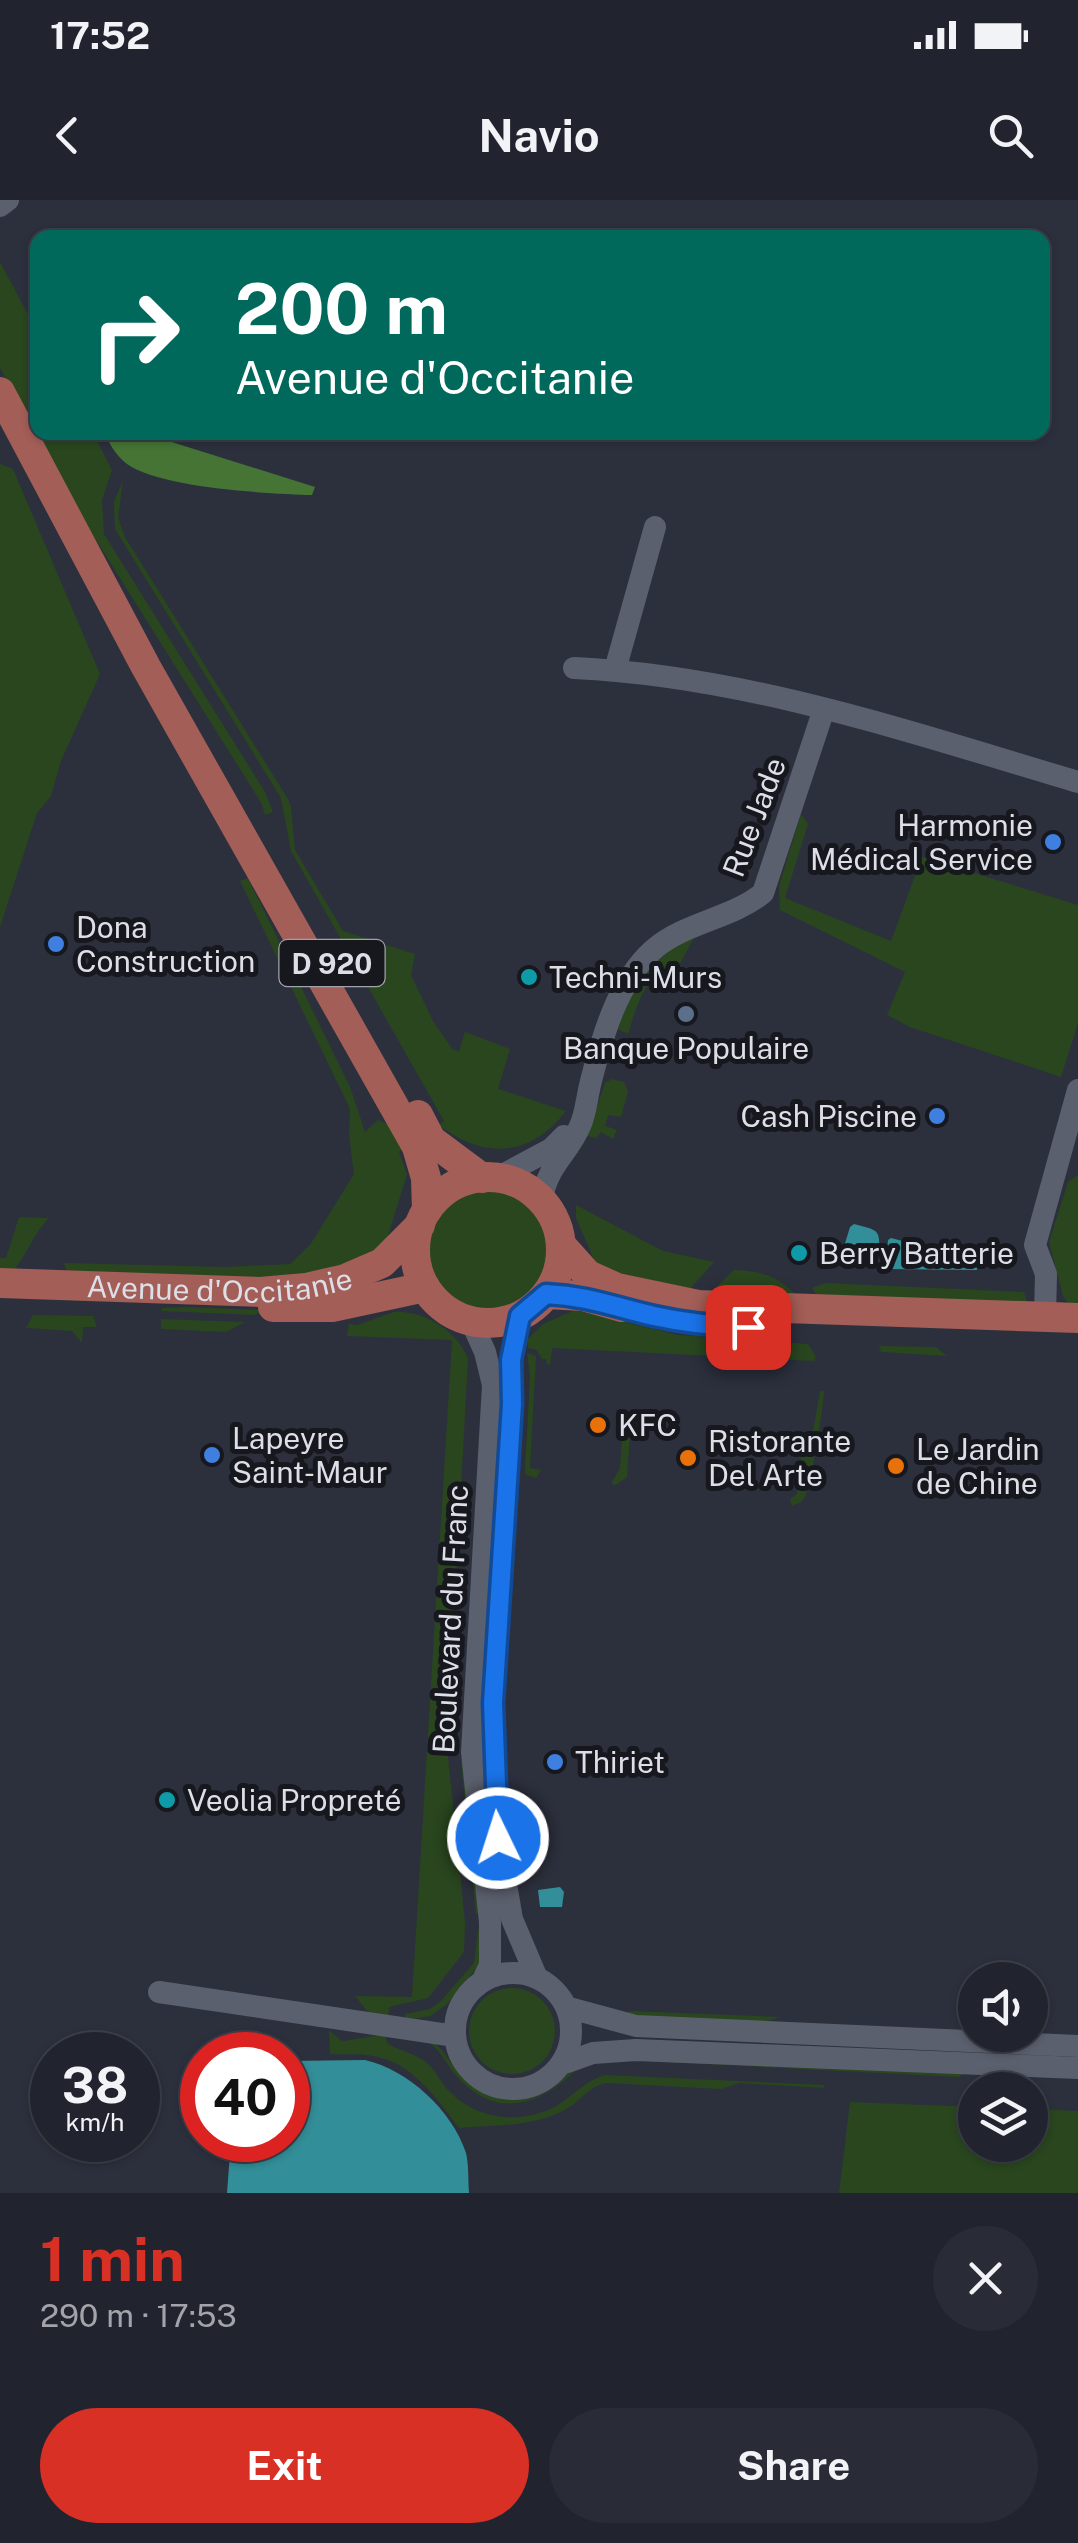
<!DOCTYPE html>
<meta charset="utf-8">
<style>
body{margin:0;font-family:"Public Sans",sans-serif;background:#292c36;color:#f1f3f6;height:100vh;display:flex;flex-direction:column;font-size:38px;white-space:nowrap}
*{box-sizing:border-box;margin:0}
p{font-size:32px;color:#a2a4aa}
.icon{flex:none;width:55px;height:55px;fill:none;stroke:currentColor;stroke-width:2;stroke-linecap:round;stroke-linejoin:round}
.map{position:relative;height:1993px;overflow:hidden}
.details{display:flex;flex-direction:column;background:#21242e;flex:1}
.details>*{flex:none}
.guide{position:absolute;left:30px;top:30px;width:1020px;height:210px;border-radius:20px;box-shadow:0 2px 8px #0004,0 0 0 2px #3e414a;background:#00695c;color:#fff;overflow:hidden}
.tools{position:absolute;left:958px;top:1762px;display:grid;gap:20px}
.tools a{display:grid;place-items:center;width:90px;height:90px;border-radius:50%;background:#21242e;box-shadow:0 2px 8px #0004,0 0 0 2px #3e414a;font-size:50px}
.speed{position:absolute;left:30px;top:1832px;display:flex;gap:20px;font-size:50px;font-weight:700;text-align:center}
.speed>*{display:grid;place-content:center;width:130px;height:130px;border-radius:50%;background:#21242e;box-shadow:0 2px 8px #0004,0 0 0 2px #3e414a;line-height:1}
.speed small{font-size:25px;font-weight:400}
.speed .limit{border:15px solid #d22;background:#fff;color:#111}
.pin{position:absolute;display:grid;place-items:center;width:85px;height:85px;color:#fff;margin:-42px;border-radius:20px;box-shadow:0 5px 15px #0006}
.me{position:absolute;width:110px;margin:-55px;rotate:356deg;stroke-linejoin:round;filter:drop-shadow(0 0 8px #0008)}
.turn{display:flex;align-items:center;gap:35px;height:210px;padding:0 40px;font-size:45px}
.turn .icon{width:130px;height:130px;stroke-width:2.5}
.turn b{display:block;font-size:70px;line-height:85px}
.round{display:grid;place-items:center;flex:none;width:105px;height:105px;border-radius:52px;background:#292c36}
.summary{display:flex;align-items:center;justify-content:space-between;height:170px;padding:0 40px}
h1{font-size:60px;font-weight:700;line-height:75px;color:#d93025}
.action{display:flex;gap:20px;margin-top:auto;padding:20px 40px}
.action a{flex:1;height:115px;border-radius:60px;background:#d93025;color:#fff;font-size:40px;font-weight:700;line-height:115px;text-align:center}
.action a+a{background:#292c36;color:#f1f3f6}
.status{display:flex;justify-content:space-between;align-items:center;height:70px;padding:0 50px;background:#21242e;direction:ltr}
.status svg{height:28px;fill:currentColor}
header{display:flex;justify-content:space-between;align-items:center;height:130px;padding:0 40px;background:#21242e;font-size:45px;font-weight:700}
.map>svg:first-child{display:block}
.green{fill:#29461f}
.forest{fill:#457435}
.water{fill:#328e98}
.lines{fill:none;stroke-linecap:round;stroke-linejoin:round}
.minor{stroke:#5b606e;stroke-width:22}
.major{stroke:#a25e57;stroke-width:30}
.route-casing{stroke:#114b97;stroke-width:25}
.route{stroke:#1a73e8;stroke-width:18}
.shop-dot{fill:#3f7fe0;stroke:#16181e;stroke-width:4}
.culture-dot{fill:#0f9aa8;stroke:#16181e;stroke-width:4}
.service-dot{fill:#5c6f8a;stroke:#16181e;stroke-width:4}
.food-dot{fill:#e8710a;stroke:#16181e;stroke-width:4}
.labels{text-anchor:middle;dominant-baseline:central;stroke-width:10;stroke-linejoin:round;paint-order:stroke}
.shield{fill:#16181e;stroke:#a1a3ab;stroke-width:2.5}
.shield-label{font-size:28px;font-weight:bold;fill:#dcdfe7}
.street-label{font-size:30px;fill:#dcdfe7;stroke:#16181e}
.poi-label{font-size:30px;fill:#dcdfe7;stroke:#16181e;text-anchor:start}
</style>
<div class="status"><b>17:52</b><svg viewBox="0 0 49 12"><path d="M0 12V9h3v3zM5 12V6h3v6zM10 12V3h3v9zM15 12V0h3v12zM26 1h20v11H26zM47 4h2v5h-2z"/></svg></div>
<header><svg class="icon" aria-label="back" viewBox="0 0 24 24"><path d="M15 5l-7 7 7 7"/></svg>Navio<svg class="icon" aria-label="search" viewBox="0 0 24 24"><circle cx="10" cy="10" r="6"/><path d="M15 15l6 6"/></svg></header>
<div class="map">
<svg width="1078" height="1993" viewBox="0 0 1078 1993">
<rect width="100%" height="100%" fill="#2c303d"/>
<path class="green" d="M0 62 37 131 38 232 93 233 112 270 102 300 104 334 265 592 273 612 265 615 262 604 84 321 0 168Z
M0 264 13 269 100 474 61 561 51 596 37 613 0 727Z
M123 280 118 318 125 337 288 599 291 607 295 650 343 731 415 754 411 775 433 821 453 850 459 851 465 832 510 849 498 889 566 911C531 957 484 960 439 925L444 921 291 651 281 598 115 329 114 302Z
M801 614 808 624 785 698 891 741 922 657 1078 705V823L1061 877 910 827 887 815 905 772 780 710 779 686Z
M248 678 350 887 365 932 378 920 389 925 406 947 399 952 407 974 388 1036 373 1055 353 1062 305 1074 259 1077 67 1071 64 1063 224 1067 290 1064 310 1045 354 974 349 936 350 909 240 681Z
M691 736 693 740 672 778 662 770C642 785 635 811 628 834L618 829C632 782 651 762 691 736Z
M612 879 624 882 628 892 621 917 608 915 605 926 617 930 613 939 601 932 596 938 587 936 605 883Z
M1078 975V1103H1068L1063 1096 1049 1042 1068 982Z
M428 1048a61 61 0 1 1 122 0a61 61 0 1 1-122 0Z
M576 1005 663 1051 714 1062 690 1089 616 1072 596 1064 576 1018Z
M19 1017 49 1018C32 1036 29 1051 14 1070H0V1058H6Z
M734 1070C758 1071 778 1075 795 1094L712 1091Z
M825 1083 1024 1092 1027 1102 817 1096 812 1088Z
M188 1107 264 1110 254 1115 162 1111V1108Z
M575 1110 678 1135 808 1144 816 1157 814 1161 552 1148 550 1165 547 1164 546 1159H542L537 1150 528 1148 527 1140 543 1124Z
M394 1112C423 1110 458 1131 468 1159L447 1547 465 1722 464 1752 428 1798 389 1807 388 1818 372 1817 355 1796 412 1797 452 1140 347 1136 349 1124 357 1125Z
M33 1115 93 1116 97 1127H83L82 1143 72 1131 26 1128Z
M161 1119 245 1122 226 1132 161 1129Z
M879 1146 936 1147 947 1156 881 1152Z
M527 1153 536 1156 530 1268 541 1270 536 1278 526 1275 525 1269 530 1176Z
M820 1191H824C824 1204 810 1290 805 1297 801 1303 799 1303 792 1306L790 1299 797 1294 801 1257 797 1254 798 1248 810 1249Z
M631 1221 627 1277 616 1285 611 1284 620 1268 623 1227Z
M461 1561H465L481 1715 476 1714Z
M478 1730H483L479 1765 448 1803 431 1816 405 1820V1814L430 1809 440 1802 474 1763Z
M469 1831a43 43 0 1 1 86 0a43 43 0 1 1-86 0Z
M629 1811 780 1817 759 1824 624 1816Z
M329 1830 342 1841C358 1840 370 1835 386 1836L387 1843C399 1851 418 1854 428 1864 436 1871 440 1881 447 1889 473 1917 510 1924 546 1911 569 1902 581 1882 605 1875L824 1885V1888L739 1883 721 1889 606 1883C586 1888 584 1898 568 1908 537 1927 494 1925 459 1928 438 1900 414 1865 378 1857 363 1853 346 1855 330 1854Z
M432 1841C446 1851 451 1866 463 1878 484 1899 516 1907 545 1893 557 1886 564 1875 577 1869 542 1904 499 1920 460 1880 448 1868 444 1854 430 1843Z
M626 1860 964 1873 959 1877Z
M850 1902 975 1907V1945H1030V1909L1078 1911V1993H839Z"/>
<path class="forest" d="M104 233H143L315 287 312 295C270 294 160 288 127 264 116 256 110 244 104 233Z"/>
<path class="water" d="M854 1024C880 1031 880 1029 879 1055L875 1059 846 1058 842 1053 850 1027Z
M891 1038 976 1060 977 1070 889 1069 886 1062 888 1040Z
M560 1687 564 1692 562 1707H540L538 1690Z
M365 1860C408 1870 452 1910 466 1953 469 1965 468 1981 469 1993H227L231 1940H288V1861Z"/>
<g class="lines">
<path class="minor" d="M0 6 8 0
M574 468C747 476 913 533 1078 582
M615 470 655 327
M497 978 551 949 564 936
M541 1001C549 962 567 956 580 926 586 913 587 896 591 881 602 837 618 781 653 750 685 722 731 719 763 693L824 509
M521 1116 511 1160 512 1203 493 1503 494 1580 498 1637 512 1719 537 1778
M1045 1117 1046 1074 1035 1045 1078 890
M471 1121 485 1152 493 1185 472 1552 490 1722V1765L482 1782
M455 1831a58 58 0 1 1 116 0a58 58 0 1 1-116 0Z
M159 1792 455 1836
M566 1807 636 1826 1078 1846
M562 1864 593 1853 636 1850 1078 1868"/>
<g class="major">
<path d="M0 192 146 467 417 947 426 978 427 1010"/>
<path d="M418 915 431 940 482 978"/>
<circle cx="488" cy="1050" r="73"/>
<path d="M561 1045 588 1075 617 1088 698 1105 1078 1118"/>
<path id="s1" d="M0 1083 260 1092 306 1088 345 1079 382 1063 420 1025"/>
<path d="M547 1094 583 1096 622 1107"/>
<path d="M273 1107H332L425 1087"/>
</g>
</g>
<g class="lines">
<defs>
<path id="route" d="M498 1638 493 1503 512 1204 511 1160 520 1116 546 1094C589 1096 614 1107 654 1116 685 1123 716 1126 748 1127"/>
</defs>
<use href="#route" class="route-casing"/>
<use href="#route" class="route"/>
</g>
<g class="shop-dot">
<circle cx="1053" cy="642" r="10"/>
<circle cx="56" cy="744" r="10"/>
<circle cx="937" cy="916" r="10"/>
<circle cx="212" cy="1255" r="10"/>
<circle cx="555" cy="1562" r="10"/>
</g>
<g class="culture-dot">
<circle cx="529" cy="777" r="10"/>
<circle cx="799" cy="1053" r="10"/>
<circle cx="167" cy="1600" r="10"/>
</g>
<circle class="service-dot" cx="686" cy="814" r="10"/>
<g class="food-dot">
<circle cx="598" cy="1225" r="10"/>
<circle cx="688" cy="1258" r="10"/>
<circle cx="896" cy="1266" r="10"/>
</g>
<g class="labels">
<rect class="shield" x="279.5" y="740" width="105" height="46" rx="8"/>
<g class="shield-label">
<text x="332" y="763">D 920</text>
</g>
<g class="street-label">
<text transform="translate(754 617) rotate(-69)">Rue Jade</text>
<text stroke="none"><textPath href="#s1" startOffset="220">Avenue d'Occitanie</textPath></text>
<text transform="translate(450 1419) rotate(-87)">Boulevard du Franc</text>
</g>
<g class="poi-label">
<text x="1033" y="625" text-anchor="end">Harmonie<tspan x="1033" dy="34">Médical Service</tspan></text>
<text x="76" y="727">Dona<tspan x="76" dy="34">Construction</tspan></text>
<text x="549" y="777">Techni-Murs</text>
<text x="686" y="848" text-anchor="middle">Banque Populaire</text>
<text x="917" y="916" text-anchor="end">Cash Piscine</text>
<text x="819" y="1053">Berry Batterie</text>
<text x="618" y="1225">KFC</text>
<text x="232" y="1238">Lapeyre<tspan x="232" dy="34">Saint-Maur</tspan></text>
<text x="708" y="1241">Ristorante<tspan x="708" dy="34">Del Arte</tspan></text>
<text x="916" y="1249">Le Jardin<tspan x="916" dy="34">de Chine</tspan></text>
<text x="575" y="1562">Thiriet</text>
<text x="187" y="1600">Veolia Propreté</text>
</g>
</g>
</svg>
<div class="tools">
<a><svg class="icon" aria-label="sound" viewBox="0 0 24 24"><path d="M4 9h4l5-4v14l-5-4H4zM17 9q2 3 0 6"/></svg></a>
<a><svg class="icon" aria-label="layers" viewBox="0 0 24 24"><path d="M12 4l9 5-9 5-9-5zM3 14l9 5 9-5"/></svg></a>
</div>
<div class="speed"><div>38<small>km/h</small></div><div class="limit">40</div></div>
<div class="pin" style="left:748px;top:1127px;background:#d93025"><svg class="icon" aria-label="arrive" viewBox="0 0 24 24"><path d="M6 21V4h12l-3 4 3 4H6"/></svg></div>
<svg class="me" style="left:498px;top:1638px" viewBox="-20 -20 40 40"><circle r="17" fill="#1a73e8" stroke="#fff" stroke-width="3"/><path d="M0-11L8 9 0 5-8 9z" fill="#fff"/></svg>
<div class="guide">
<div class="turn"><svg class="icon" aria-label="right" viewBox="0 0 24 24"><path d="M7 20v-9h11M14 6l5 5-5 5"/></svg><div><b>200 m</b>Avenue d'Occitanie</div></div>
</div>
</div>
<section class="details">
<div class="summary"><div><h1>1 min</h1><p>290 m · 17:53</p></div><a class="round"><svg class="icon" aria-label="close" viewBox="0 0 24 24"><path d="M6 6l12 12M18 6L6 18"/></svg></a></div>
<div class="action"><a>Exit</a><a>Share</a></div>
</section>
